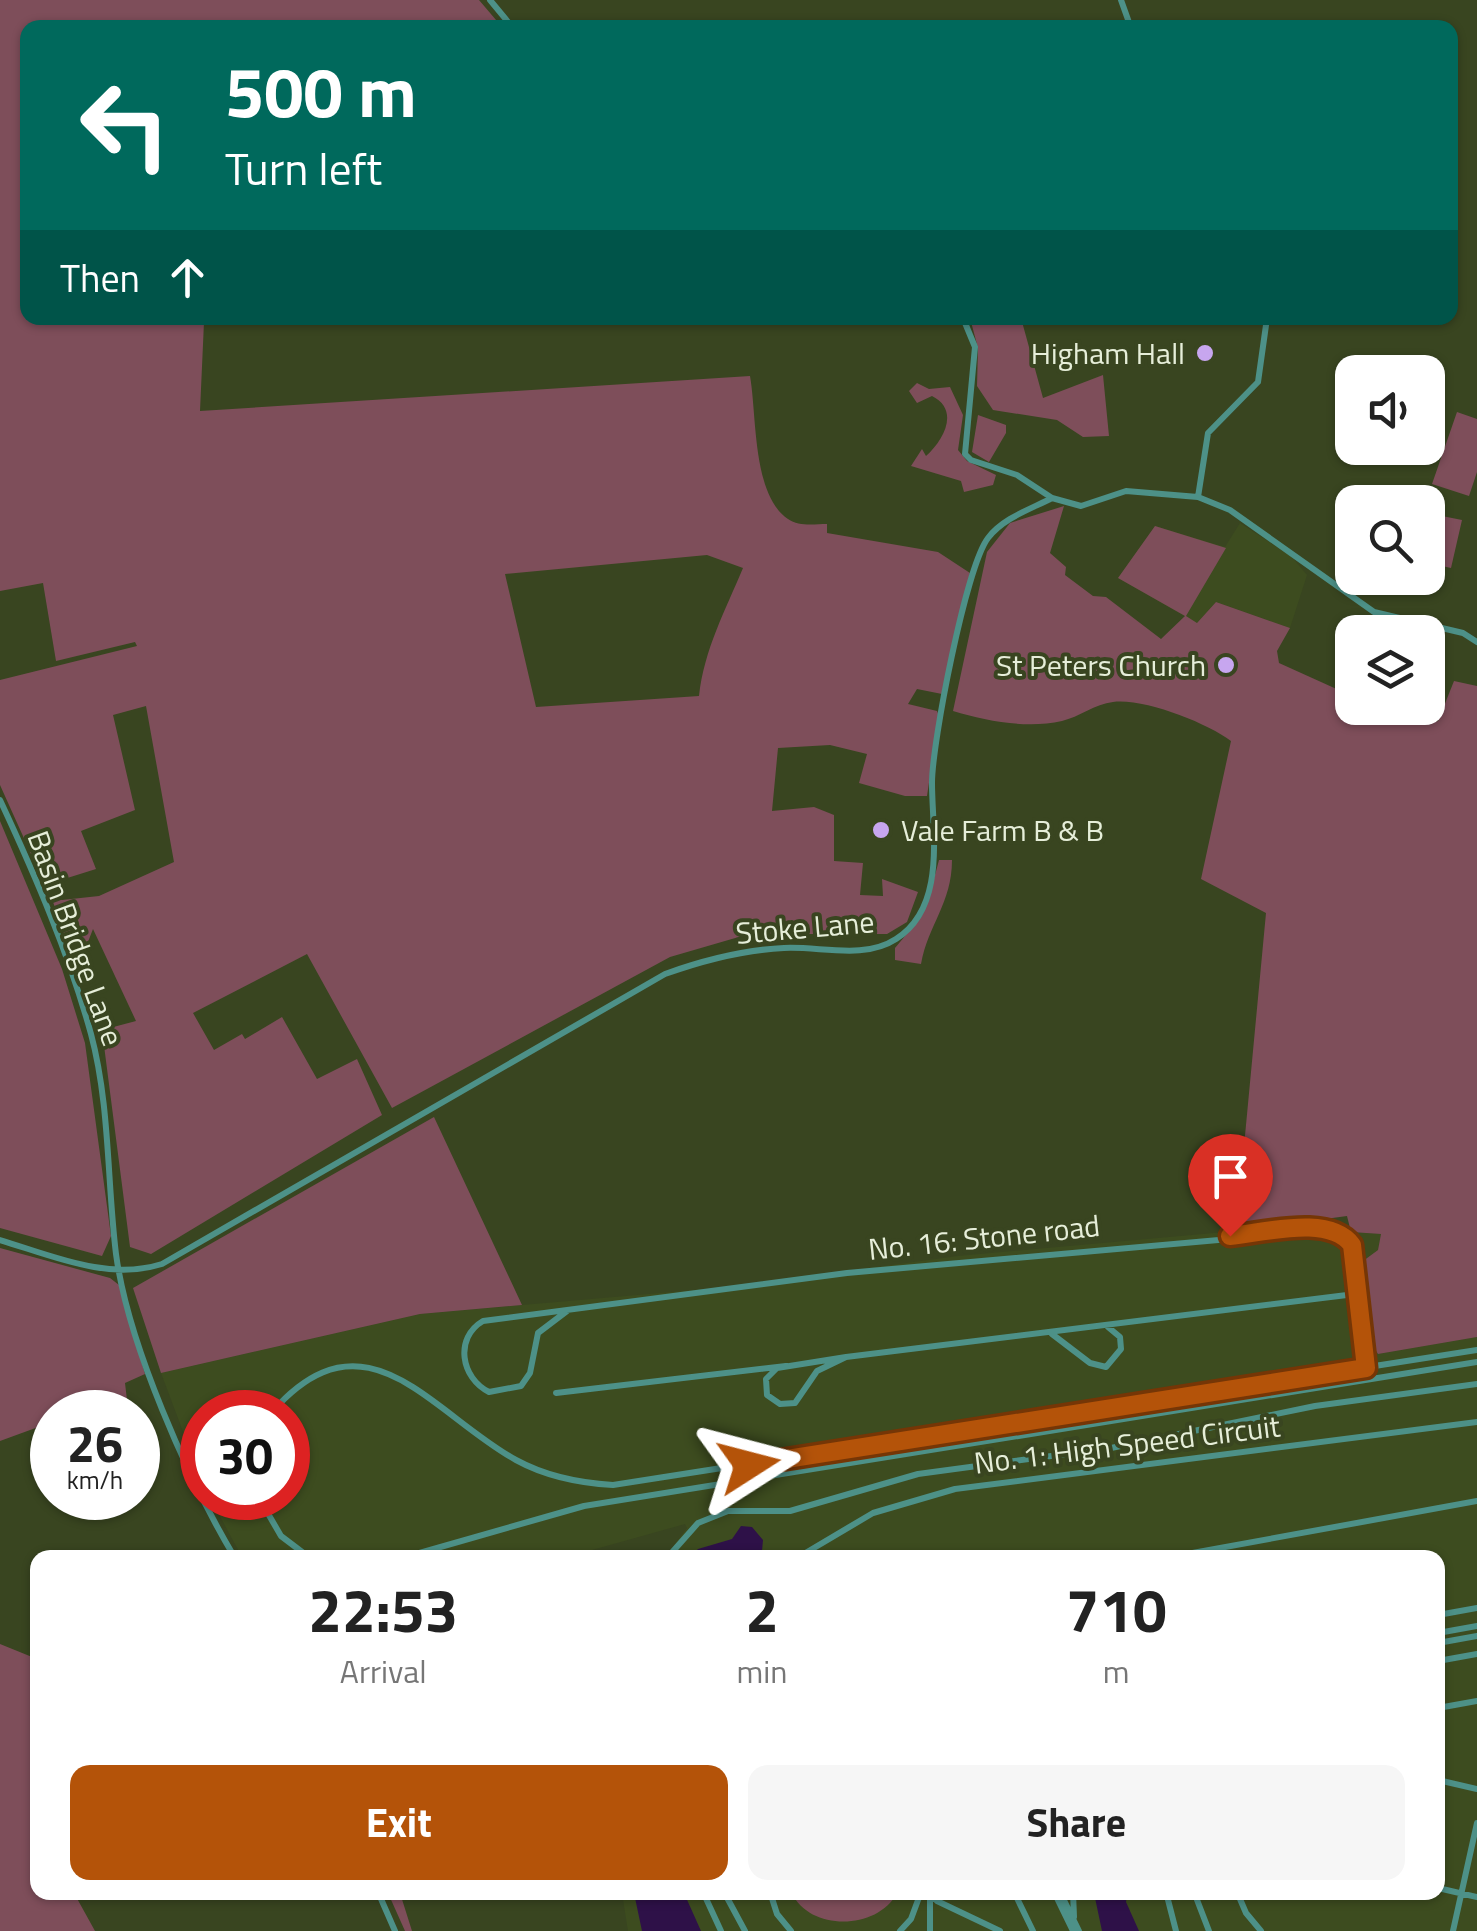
<!DOCTYPE html>
<style>
body{margin:0;font-family:"Titillium Web",sans-serif;background:#f6f6f6;color:#222;height:100vh;display:flex;flex-direction:column;font-size:38px;white-space:nowrap}
*{box-sizing:border-box;margin:0}
p{font-size:32px;color:#767676}
.icon{flex:none;width:55px;height:55px;fill:none;stroke:currentColor;stroke-width:2;stroke-linecap:round;stroke-linejoin:round}
.map{position:relative;flex:1;overflow:hidden}
.drawer{position:absolute;left:30px;top:1550px;width:1415px;height:350px;display:flex;flex-direction:column;background:#fff;border-radius:20px;box-shadow:0 2px 8px #0004}
.drawer>*{flex:none}
.guide{position:absolute;left:20px;top:20px;width:1438px;height:305px;border-radius:20px;box-shadow:0 2px 8px #0004;background:#00695c;color:#fff;overflow:hidden}
.tools{position:absolute;left:1335px;top:355px;display:grid;gap:20px}
.tools a{display:grid;place-items:center;width:110px;height:110px;border-radius:20px;background:#fff;box-shadow:0 2px 8px #0004;font-size:50px}
.speed{position:absolute;left:30px;top:1390px;display:flex;gap:20px;font-size:50px;font-weight:700;text-align:center}
.speed>*{display:grid;place-content:center;width:130px;height:130px;border-radius:50%;background:#fff;box-shadow:0 2px 8px #0004;line-height:1}
.speed small{font-size:25px;font-weight:400}
.speed .limit{border:15px solid #d22;background:#fff;color:#111}
.pin{position:absolute;display:grid;place-items:center;width:85px;height:85px;color:#fff;margin:-102px -42px;border-radius:50% 50% 50% 0;rotate:-45deg;box-shadow:0 0 10px #0007}
.pin .icon{rotate:45deg}
.me{position:absolute;width:110px;margin:-55px;rotate:81deg;stroke-linejoin:round;filter:drop-shadow(0 0 8px #0008)}
.turn{display:flex;align-items:center;gap:35px;height:210px;padding:0 40px;font-size:45px}
.turn .icon{width:130px;height:130px;stroke-width:2.5}
.turn b{display:block;font-size:70px;line-height:85px}
.then{display:flex;align-items:center;height:95px;padding:0 40px;background:#0003;gap:20px;font-size:38px}
.eta{display:flex;justify-content:space-evenly;align-items:center;height:170px;text-align:center}
.eta b{font-size:60px;font-weight:700;line-height:70px}
.cta{display:flex;gap:20px;margin-top:auto;padding:20px 40px}
.cta a{flex:1;height:115px;border-radius:20px;background:#b45309;color:#fff;font-size:40px;font-weight:700;line-height:115px;text-align:center}
.cta a+a{background:#f6f6f6;color:#222}
.map>svg:first-child{display:block}
.built{fill:#3d4c1f}
.green{fill:#7e4e5a;fill-rule:evenodd}
.water{fill:#2e1148}
.lines{fill:none;stroke-linecap:round;stroke-linejoin:round}
.street{stroke:#4d9188;stroke-width:6}
.route-casing{stroke:#753606;stroke-width:25}
.route{stroke:#b45309;stroke-width:18}
.poi-dot{fill:#c7a6ef;stroke:#394520;stroke-width:4}
.labels{text-anchor:middle;dominant-baseline:central;stroke-width:8;stroke-linejoin:round;paint-order:stroke}
.poi-label{font-size:30px;fill:#e6eed9;stroke:#394520;text-anchor:end}
.street-label{font-size:30px;fill:#e6eed9;stroke:#394520}
</style>
<div class="map">
<svg width="1477" height="1931" viewBox="0 0 1477 1931">
<rect width="100%" height="100%" fill="#394520"/>
<path class="built" d="M1240 523 1291 556 1307 575 1290 628 1216 602 1197 623 1118 578 1155 526 1225 547Z
M1236 1231 1336 1237 1351 1232 1381 1234 1378 1250 1359 1264 1378 1354 1477 1337V1931H628L622 1893 1438 1892V1558L665 1557 687 1528 685 1524 567 1557H242L210 1498H288V1412H202V1482L161 1373 420 1314 729 1287 958 1256Z"/>
<path class="green" d="M0 0H479L502 27 28 28V318H264L204 322 200 411 750 376C757 415 752 495 788 519 799 527 815 524 827 524V533L938 552 970 573 942 694 917 689 908 704 937 711 939 716 927 796H905L859 783 867 754 830 745 778 748 772 811 814 807 834 815V861L863 863 860 895 883 896 882 879 918 892 907 922 887 934H749L670 957 392 1108 307 954 193 1013 214 1050 242 1034 245 1039 282 1017 317 1079 357 1059 382 1115 151 1254 130 1247 102 1030 136 1021 93 929 86 947 71 955 50 893 62 900 99 896 174 862 146 706 113 715 135 810 81 831 96 869 45 885 0 785V680L137 646 135 642 56 661 43 583 0 591ZM707 555 743 568C725 611 704 650 699 696L536 707 505 574Z
M970 318H1021L1043 398 1103 375 1109 436 1083 437 1057 420 993 410 977 386 978 348Z
M917 383 929 389 950 387 963 415 958 450 967 461 996 475 993 485 964 492 961 481 911 466 922 449 926 456C944 440 960 410 932 396L917 403 909 391Z
M1457 412 1477 419V472L1469 496 1432 484Z
M978 415 1006 425V433L989 462 972 452Z
M1064 506 1050 553 1066 567 1065 575 1093 596 1106 597 1161 639 1185 616 1118 578 1155 526 1226 548 1186 616 1197 623 1216 602 1290 628 1277 651 1279 663 1352 696V708H1384L1430 723 1438 721 1454 681 1477 686V1337L1378 1354 1367 1337 1359 1264 1378 1250 1381 1234 1351 1232 1347 1216 1236 1231 1266 913 1201 879 1231 741C1207 723 1144 698 1113 702 1095 704 1079 717 1062 721 1027 729 986 721 953 711L987 552 1010 523Z
M1437 515 1462 520 1451 568 1428 563Z
M0 821 62 969 85 1043 111 1236 102 1256 0 1228Z
M939 860H952C952 903 928 925 921 964L895 960V948C920 920 930 896 939 860Z
M434 1117 522 1305 420 1314 161 1373 133 1288Z
M0 1248 110 1278 119 1285 145 1374 125 1383 127 1400 84 1412H52V1422L0 1441Z
M0 1644 37 1659 38 1892 74 1893 95 1931H0Z
M388 1893H400L412 1931H405Z
M792 1893V1892L897 1893C877 1931 809 1931 792 1893Z"/>
<path class="water" d="M741 1526 752 1527 763 1540 762 1551 755 1557H690L698 1549 732 1539Z
M634 1893H684L701 1931H642Z
M1094 1893H1127L1126 1902 1139 1931H1102Z"/>
<g class="lines">
<path class="street" d="M490 0 513 28
M1121 0 1131 28
M963 318 975 347 965 454 971 460 1017 475 1052 498 1081 506 1126 491 1198 497 1230 510 1374 612 1463 633 1477 642
M1198 497 1208 433 1258 382 1267 318
M0 800C35 875 69 954 91 1034 110 1105 107 1181 116 1254 128 1344 188 1479 235 1558
M0 1240C53 1256 108 1281 162 1264L665 974C704 960 742 950 784 948 820 946 864 960 896 939 947 907 932 831 932 783 932 743 966 567 988 538 1003 518 1031 509 1052 498
M567 1311 538 1333 530 1373 521 1386 489 1392C461 1378 454 1338 483 1321L847 1273 1331 1230 1352 1245 1366 1369
M1052 1334 1090 1363 1106 1367 1121 1349 1120 1337 1108 1327
M846 1357 1355 1294
M846 1357 817 1371 795 1403 780 1404 767 1395 766 1379 777 1368Z
M556 1393 786 1366
M272 1412C366 1305 431 1413 516 1460 547 1477 579 1483 613 1485L1477 1350
M259 1498 281 1536 310 1558
M402 1558 584 1506 1477 1362
M667 1558 698 1523 728 1511H790L918 1474 1111 1448 1315 1406 1477 1384
M797 1558 873 1513 955 1489 1477 1422
M1165 1558 1477 1501
M1438 1615 1477 1608
M1438 1633 1477 1626
M1438 1643 1477 1636
M1438 1661 1477 1654
M1438 1708 1477 1701
M1438 1780 1477 1789
M1438 1888 1477 1897
M378 1892 395 1931
M703 1892 721 1931
M724 1892 745 1931
M770 1892 777 1914 791 1931
M929 1892 937 1901 1000 1931
M1014 1892 1033 1931
M1054 1892 1073 1931
M1060 1892 1079 1931
M1073 1892 1074 1917
M1166 1892 1176 1931
M1194 1892 1209 1931
M1237 1892 1246 1913 1261 1931
M900 1931 911 1919 921 1892
M930 1931V1894
M1453 1931 1477 1823"/>
</g>
<g class="lines">
<defs>
<path id="route" d="M749 1465 1366 1368 1352 1245C1329 1214 1264 1233 1230 1236"/>
</defs>
<use href="#route" class="route-casing"/>
<use href="#route" class="route"/>
</g>
<g class="poi-dot">
<circle cx="1205" cy="353" r="10"/>
<circle cx="1226" cy="665" r="10"/>
<circle cx="881" cy="830" r="10"/>
</g>
<g class="labels">
<g class="poi-label">
<text x="1185" y="353">Higham Hall</text>
<text x="1206" y="665">St Peters Church</text>
<text x="901" y="830" text-anchor="start">Vale Farm B &amp; B</text>
</g>
<g class="street-label">
<text transform="translate(805 927) rotate(-5)">Stoke Lane</text>
<text transform="translate(76 938) rotate(70)">Basin Bridge Lane</text>
<text transform="translate(984 1237) rotate(-6)">No. 16: Stone road</text>
<text transform="translate(1127 1444) rotate(-7)">No. 1: High Speed Circuit</text>
</g>
</g>
</svg>
<div class="tools">
<a><svg class="icon" aria-label="sound" viewBox="0 0 24 24"><path d="M4 9h4l5-4v14l-5-4H4zM17 9q2 3 0 6"/></svg></a>
<a><svg class="icon" aria-label="search" viewBox="0 0 24 24"><circle cx="10" cy="10" r="6"/><path d="M15 15l6 6"/></svg></a>
<a><svg class="icon" aria-label="layers" viewBox="0 0 24 24"><path d="M12 4l9 5-9 5-9-5zM3 14l9 5 9-5"/></svg></a>
</div>
<div class="speed"><div>26<small>km/h</small></div><div class="limit">30</div></div>
<div class="pin" style="left:1230px;top:1236px;background:#d93025"><svg class="icon" aria-label="arrive" viewBox="0 0 24 24"><path d="M6 21V4h12l-3 4 3 4H6"/></svg></div>
<svg class="me" style="left:749px;top:1465px" viewBox="-20 -20 40 40"><path d="M0-17L14 15 0 8-14 15z" fill="#b45309" stroke="#fff" stroke-width="4"/></svg>
<div class="guide">
<div class="turn"><svg class="icon" aria-label="left" viewBox="0 0 24 24"><path d="M17 20v-9H6M10 6l-5 5 5 5"/></svg><div><b>500 m</b>Turn left</div></div>
<div class="then">Then<svg class="icon" aria-label="ahead" viewBox="0 0 24 24"><path d="M12 20V5M6 11l6-6 6 6"/></svg></div>
</div>
<section class="drawer">
<div class="eta">
<div><b>22:53</b><p>Arrival</p></div>
<div><b>2</b><p>min</p></div>
<div><b>710</b><p>m</p></div>
</div>
<div class="cta"><a>Exit</a><a>Share</a></div>
</section>
</div>
